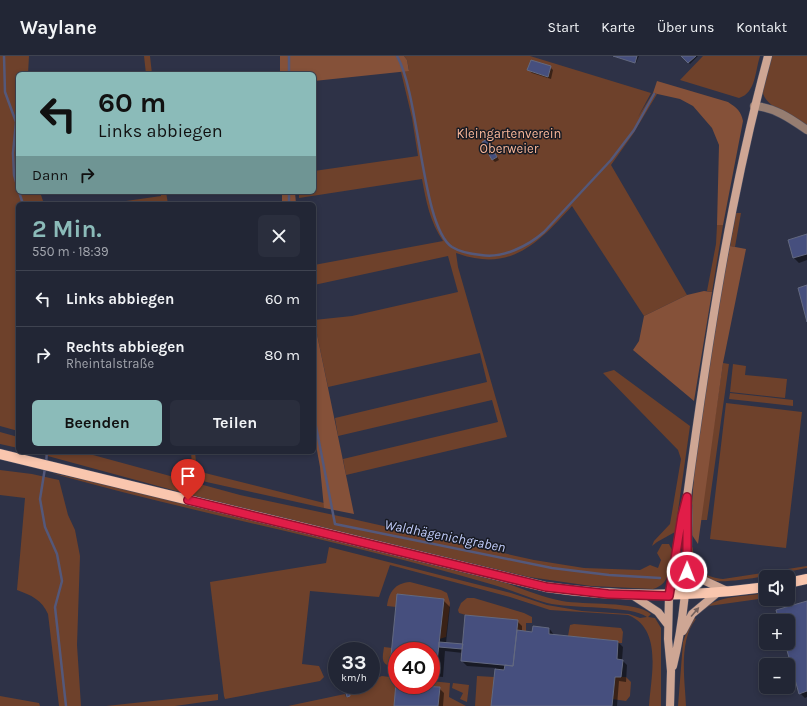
<!DOCTYPE html>
<html lang="de">
<meta charset="utf-8">
<style>
body{margin:0;font-family:Karla,sans-serif;background:#2a2e3d;color:#f1f3f6;height:100vh;display:flex;flex-direction:column;font-size:15px;white-space:nowrap}
*{box-sizing:border-box;margin:0}
p{font-size:13px;color:#a2a5ad}
.icon{flex:none;width:22px;height:22px;fill:none;stroke:currentColor;stroke-width:2;stroke-linecap:round;stroke-linejoin:round}
.map{position:relative;flex:1;overflow:hidden}
.sheet{position:absolute;left:16px;top:146px;width:300px;height:252px;display:flex;flex-direction:column;background:#222635;border-radius:6px;box-shadow:0 2px 6px #0003,0 0 0 1px #3f4350}
.sheet>*{flex:none}
.banner{position:absolute;left:16px;top:16px;width:300px;height:122px;border-radius:6px;box-shadow:0 2px 6px #0003,0 0 0 1px #3f4350;background:#8bbbb9;color:#111;overflow:hidden}
.tools{position:absolute;left:759px;top:514px;display:grid;gap:8px}
.tools a{display:grid;place-items:center;width:36px;height:36px;border-radius:6px;background:#222635;box-shadow:0 2px 6px #0003,0 0 0 1px #3f4350;font-size:20px}
.speed{position:absolute;left:328px;top:586px;display:flex;gap:8px;font-size:20px;font-weight:700;text-align:center}
.speed>*{display:grid;place-content:center;width:52px;height:52px;border-radius:50%;background:#222635;box-shadow:0 2px 6px #0003,0 0 0 1px #3f4350;line-height:1}
.speed small{font-size:10px;font-weight:400}
.speed .limit{border:6px solid #d22;background:#fff;color:#111}
.pin{position:absolute;display:grid;place-items:center;width:34px;height:34px;color:#fff;margin:-41px -17px;border-radius:50% 50% 50% 0;rotate:-45deg;box-shadow:0 0 4px #0007}
.pin .icon{rotate:45deg}
.me{position:absolute;width:44px;margin:-22px;rotate:1deg;stroke-linejoin:round;filter:drop-shadow(0 0 3px #0008)}
.turn{display:flex;align-items:center;gap:14px;height:84px;padding:0 16px;font-size:18px}
.turn .icon{width:52px;height:52px;stroke-width:2.5}
.turn b{display:block;font-size:28px;line-height:34px}
.then{display:flex;align-items:center;height:38px;padding:0 16px;background:#0003;gap:8px;font-size:15px}
.round{display:grid;place-items:center;flex:none;width:42px;height:42px;border-radius:6px;background:#2a2e3d}
.overview{display:flex;align-items:center;justify-content:space-between;height:68px;padding:0 16px}
h1{font-size:24px;font-weight:700;line-height:30px;color:#8bbbb9}
.cta{display:flex;gap:8px;margin-top:auto;padding:8px 16px}
.cta a{flex:1;height:46px;border-radius:6px;background:#8bbbb9;color:#111;font-size:16px;font-weight:700;line-height:46px;text-align:center}
.cta a+a{background:#2a2e3d;color:#f1f3f6}
ul{padding:0;list-style:none}
li{display:flex;align-items:center;gap:12px;height:56px;padding:0 16px;border-top:1px solid #3f4350}
li div{flex:1}
li b{display:block;font-size:15px}
li em{font-style:normal}
header{display:flex;align-items:center;gap:24px;box-sizing:border-box;height:56px;padding:0 20px;background:#222635;border-bottom:1px solid #3f4350}
header strong{font-size:19px}
nav{display:flex;gap:22px;margin-inline-start:auto;font-size:14px}
.map>svg:first-child{display:block}
.green{fill:#6e412b}
.forest{fill:#855139}
.shadow{fill:#0007}
.lines{fill:none;stroke-linecap:round;stroke-linejoin:round}
.stream{stroke:#54587a;stroke-width:2.5}
.building{fill:#464f7e;stroke:#636980}
.street-casing{stroke:#4b4f63;stroke-width:9}
.secondary-casing{stroke:#4b4f63;stroke-width:9}
.primary-casing{stroke:#4b4f63;stroke-width:11}
.street{stroke:#967d71;stroke-width:8}
.secondary{stroke:#cea694;stroke-width:8}
.primary{stroke:#f9c6ae;stroke-width:10}
.oneway{fill:#73605c}
.route-casing{stroke:#92132f;stroke-width:10}
.route{stroke:#e11d48;stroke-width:7}
.labels{text-anchor:middle;dominant-baseline:central;stroke-width:3;stroke-linejoin:round;paint-order:stroke}
.park-label{font-size:13px;fill:#f9b799;stroke:#181b24}
.water-label{font-size:14px;font-style:italic;fill:#c0cbf9;stroke:#181b24}
</style>
<header>
<strong>Waylane</strong>
<nav><a>Start</a><a>Karte</a><a>Über uns</a><a>Kontakt</a></nav>
</header>
<div class="map">
<svg width="807" height="650" viewBox="0 0 807 650">
<rect width="100%" height="100%" fill="#2e3247"/>
<path class="green" d="M0 0H29L28 18H18V136H40L44 148H18V375L0 370Z
M144 0H150L152 18H146Z
M404 0H530L651 37 638 61 653 37 657 38 633 78 611 109 687 239 644 260 572 150C538 187 511 217 456 197L458 211 507 381 346 419 343 403 498 366 492 344 338 380 335 362 487 326 480 297 328 331 314 264 352 260 458 236 448 200 314 229V209L443 185C430 166 426 145 422 123L299 142V136H314V115L418 100 412 62 401 16 409 14 407 4Z
M703 0H760C755 15 756 37 739 42L680 24Z
M772 0H807V70C795 63 761 49 763 34 764 23 769 11 772 0Z
M161 136H166L168 148H105L161 140Z
M736 157H741L735 191 730 190Z
M717 169H723L712 236 707 235 716 188Z
M723 307 729 308 707 464H700Z
M733 308 746 310 745 319 787 323 785 342 730 336Z
M614 314 690 370 675 476 657 486 652 490 654 485 670 468 681 403 678 394 603 317Z
M730 337 793 344V350L729 343Z
M726 347 802 356 786 492 710 483Z
M0 376 18 381V392L0 388Z
M33 396H82L240 439 348 462 534 504 584 512 640 514 650 509 658 512 661 504 657 497 662 488H669L672 494C669 511 671 528 653 533L591 530 529 521 224 448Z
M191 396H195L197 415 324 447V452L193 423Z
M0 414 32 418 59 424 68 459 75 474 80 500 77 589 81 650H59L48 558C42 544 31 539 17 534L25 442 0 439Z
M51 417 91 425 506 527C525 534 543 541 562 545 584 549 636 545 651 558L648 561 655 562 661 572V650H649C651 620 663 573 628 559L550 554 510 541 390 509 379 541 310 535 302 608 319 610 324 621 320 625 225 643 224 640 210 526 326 507 329 491 511 537 547 549 582 555 629 558 640 562 647 561C632 549 570 553 547 547 529 542 512 534 494 529 348 486 198 458 51 417Z
M690 488C694 492 693 494 693 500 694 515 709 522 723 523L807 510V512C790 515 720 531 708 523 702 519 696 511 691 505Z
M410 526 441 534 447 537 450 547 446 581 439 583 443 543 398 538 396 551 387 550C389 536 395 527 410 526Z
M766 537V542L709 550 698 558C713 539 743 541 766 537Z
M467 542H474L524 557 532 561V567H526V575L517 574 459 557 458 554 461 547Z
M692 561 696 563C678 585 685 624 686 650H678L683 586Z
M574 568 621 572 623 576 622 587H618V585L568 580 570 569Z
M384 591 392 592 390 610C380 608 383 599 384 591Z
M382 620 397 622 394 650H288L345 638 346 641 350 640 348 631 371 629V624Z
M477 620 494 621 491 650H475Z
M615 621H626L631 626 630 640 626 645 612 643Z
M431 625 450 627 449 641 466 650H438L440 631 419 629H431Z
M453 627 469 629 467 646 460 643 463 637 452 632Z
M218 638V644L175 650H106Z
M0 640 39 647 40 650H0Z"/>
<path class="forest" d="M280 0H404L407 4 409 15 314 25V18H280Z
M657 25 728 46C737 52 741 55 743 65L723 169H717L719 89 712 72 693 50 680 43 653 37Z
M282 136H295L296 148H282Z
M730 190 746 193 723 307 698 488 690 476 695 406 719 241Z
M704 235 712 236 694 345 633 294 639 285 644 260 687 239Z
M314 264 354 458 324 452 320 411 314 378Z"/>
<path class="shadow" d="M612 0H639L636 7Z
M682 0H698L690 8Z
M550 11 553 14 551 23 532 17 529 14Z
M490 88 499 104 495 106 492 103Z
M807 180V204L799 207 794 202 789 184Z
M398 539 443 544 450 551 446 587 464 589 517 565 522 570V576L533 577V571L549 572 554 579 618 586 623 591 622 604 627 609 626 626 619 625 617 650H492L496 612 467 610 462 605 463 597 445 595 443 621 431 620V595H397V616L391 610Z
M807 546V641L805 642 800 637 786 587H788V565H780Z
M397 628 439 632 444 637 443 650H395Z"/>
<g class="lines">
<path class="stream" d="M4 0 5 36 16 66 13 97 14 119 18 133
M397 0C420 40 421 170 452 191 460 196 471 198 481 199 502 203 528 190 544 176L611 104 634 74 654 38
M289 18V0
M19 136 23 148
M289 148V136
M314 360 335 468 552 512 609 519 660 522
M46 407 47 396
M45 412 40 443 45 471 57 498 62 525 55 551 66 650"/>
</g>
<path class="building" d="M613 0H637L635 7Z
M681 0H696L688 7Z
M531 4 551 10 548 21 527 14Z
M487 83 497 101 492 104 482 86Z
M807 178V198L793 202 788 184Z
M807 229V266L798 232Z
M397 538 444 543 436 615 431 614V595H397V611L390 610Z
M807 545V635L799 638 785 587H788V565H779L776 554Z
M465 559 518 564 513 610 461 605Z
M533 570 549 572V578L618 585 617 603 623 604 621 621H615L612 650H491L495 613 504 614 505 609 513 610 517 574 532 576Z
M439 586 463 588 462 593 439 591Z
M396 627 397 629 440 631 438 650H394Z
M349 632 350 640 347 641 345 633Z"/>
<g class="lines">
<defs>
<path id="street" d="M754 50C774 51 791 63 807 74"/>
<path id="secondary" d="M688 507 703 524 727 535
M632 539 658 556 668 569
M683 575 692 558 716 538
M673 610C686 557 689 504 688 449
M670 650 671 615 668 583 669 540 682 459 687 441C707 293 729 144 768 0"/>
<path id="primary" d="M0 398 546 531C620 542 692 541 766 531
M788 527 807 523"/>
</defs>
<use href="#street" class="street-casing"/>
<use href="#secondary" class="secondary-casing"/>
<use href="#primary" class="primary-casing"/>
<use href="#street" class="street"/>
<use href="#secondary" class="secondary"/>
<use href="#primary" class="primary"/>
</g>
<defs><path id="oneway-solid" d="M-6-.8H1V-3.2L6.5 0L1 3.2V.8H-6Z"/></defs>
<use class="oneway" href="#oneway-solid" transform="translate(695 556) rotate(-49)"/>
<g class="lines">
<defs>
<path id="route" d="M188 444 546 531 608 538 669 540 682 460 687 441V516"/>
</defs>
<use href="#route" class="route-casing"/>
<use href="#route" class="route"/>
</g>
<g class="labels">
<g class="park-label">
<text x="509" y="77">Kleingartenverein<tspan x="509" dy="15">Oberweier</tspan></text>
</g>
<g class="water-label">
<text transform="translate(445 480) rotate(11)">Waldhägenichgraben</text>
</g>
</g>
</svg>
<div class="tools">
<a><svg class="icon" aria-label="sound" viewBox="0 0 24 24"><path d="M4 9h4l5-4v14l-5-4H4zM17 9q2 3 0 6"/></svg></a>
<a>+</a>
<a>−</a>
</div>
<div class="speed"><div>33<small>km/h</small></div><div class="limit">40</div></div>
<div class="pin" style="left:188px;top:444px;background:#d93025"><svg class="icon" aria-label="arrive" viewBox="0 0 24 24"><path d="M6 21V4h12l-3 4 3 4H6"/></svg></div>
<svg class="me" style="left:687px;top:516px" viewBox="-20 -20 40 40"><circle r="17" fill="#e11d48" stroke="#fff" stroke-width="3"/><path d="M0-11L8 9 0 5-8 9z" fill="#fff"/></svg>
<div class="banner">
<div class="turn"><svg class="icon" aria-label="left" viewBox="0 0 24 24"><path d="M17 20v-9H6M10 6l-5 5 5 5"/></svg><div><b>60 m</b>Links abbiegen</div></div>
<div class="then">Dann<svg class="icon" aria-label="right" viewBox="0 0 24 24"><path d="M7 20v-9h11M14 6l5 5-5 5"/></svg></div>
</div>
<section class="sheet">
<div class="overview"><div><h1>2 Min.</h1><p>550 m · 18:39</p></div><a class="round"><svg class="icon" aria-label="close" viewBox="0 0 24 24"><path d="M6 6l12 12M18 6L6 18"/></svg></a></div>
<ul>
<li><svg class="icon" aria-label="left" viewBox="0 0 24 24"><path d="M17 20v-9H6M10 6l-5 5 5 5"/></svg><div><b>Links abbiegen</b></div><em>60 m</em></li>
<li><svg class="icon" aria-label="right" viewBox="0 0 24 24"><path d="M7 20v-9h11M14 6l5 5-5 5"/></svg><div><b>Rechts abbiegen</b><p>Rheintalstraße</p></div><em>80 m</em></li>
</ul>
<div class="cta"><a>Beenden</a><a>Teilen</a></div>
</section>
</div>
